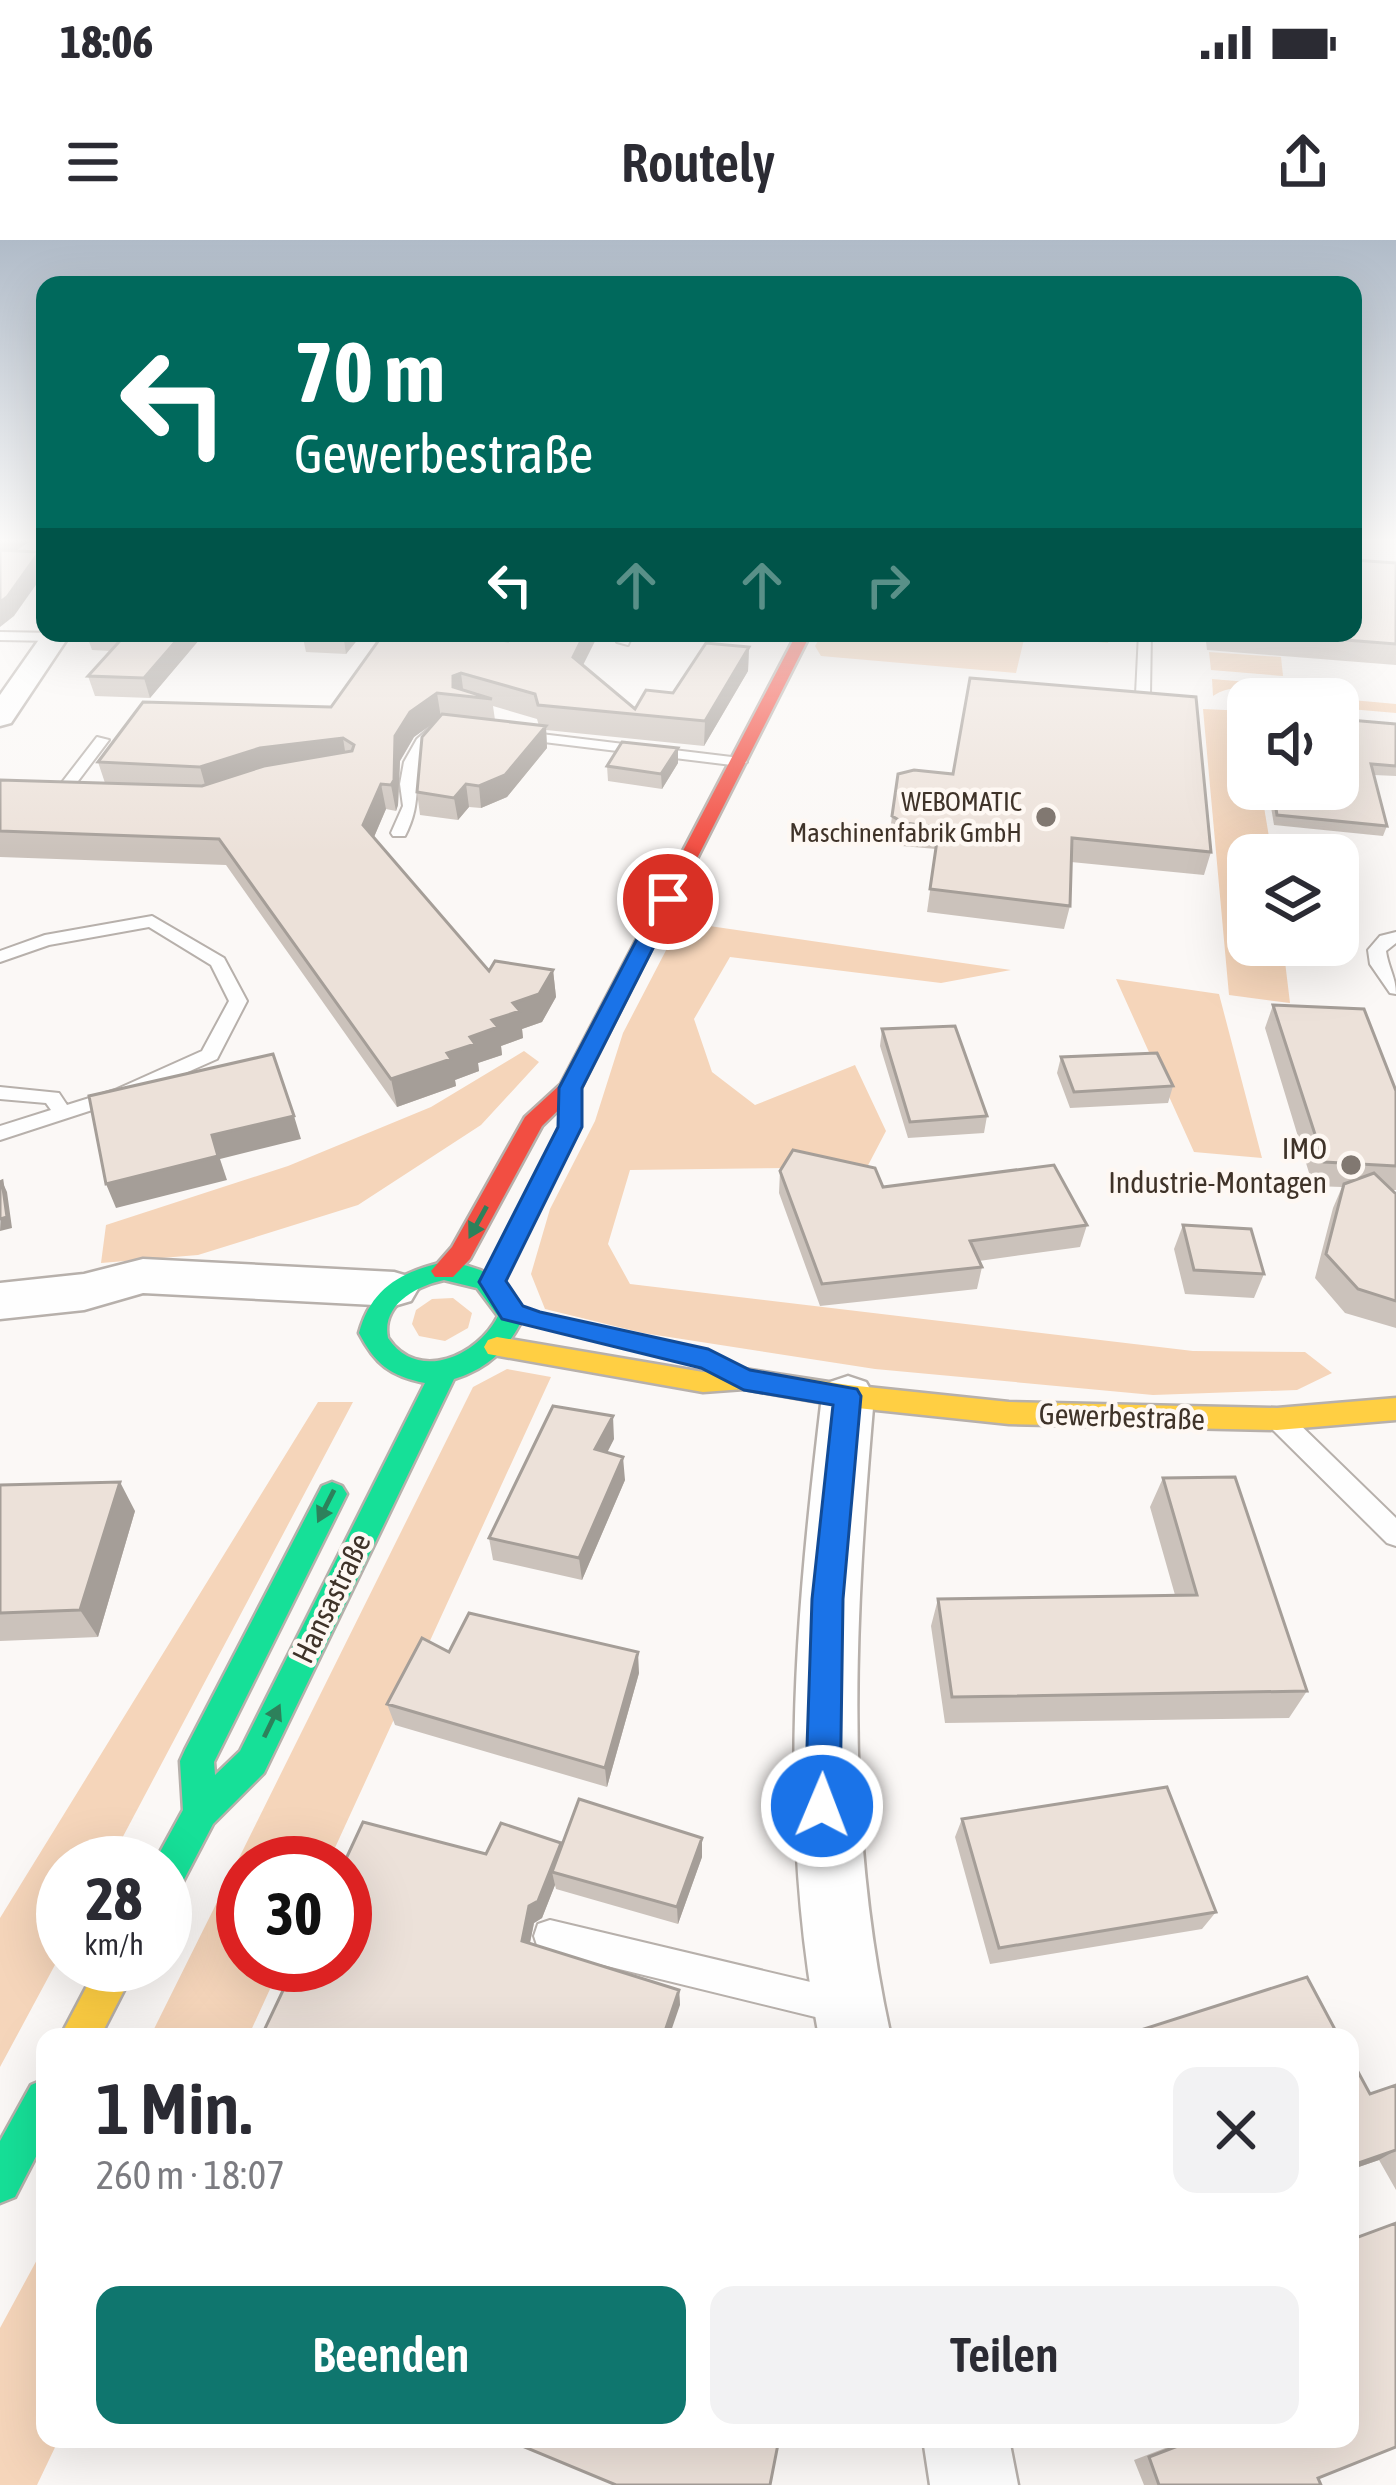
<!DOCTYPE html>
<html lang="de">
<meta charset="utf-8">
<style>
body{margin:0;font-family:"Asap Condensed",sans-serif;background:#f2f2f3;color:#2b2b33;height:100vh;display:flex;flex-direction:column;font-size:45px;white-space:nowrap}
*{box-sizing:border-box;margin:0}
p{font-size:39px;color:#7c7c81}
.icon{flex:none;width:66px;height:66px;fill:none;stroke:currentColor;stroke-width:2;stroke-linecap:round;stroke-linejoin:round}
.map{position:relative;flex:1;overflow:hidden}
.panel{position:absolute;left:36px;top:1788px;width:1323px;height:420px;display:flex;flex-direction:column;background:#fff;border-radius:24px;box-shadow:0 12px 48px #0002}
.panel>*{flex:none}
.hud{position:absolute;left:36px;top:36px;width:1326px;height:366px;border-radius:24px;box-shadow:0 12px 48px #0002;background:#00695c;color:#fff;overflow:hidden}
.buttons{position:absolute;left:1227px;top:438px;display:grid;gap:24px}
.buttons a{display:grid;place-items:center;width:132px;height:132px;border-radius:24px;background:#fff;box-shadow:0 12px 48px #0002;font-size:60px}
.speed{position:absolute;left:36px;top:1596px;display:flex;gap:24px;font-size:60px;font-weight:700;text-align:center}
.speed>*{display:grid;place-content:center;width:156px;height:156px;border-radius:50%;background:#fff;box-shadow:0 12px 48px #0002;line-height:1}
.speed small{font-size:30px;font-weight:400}
.speed .limit{border:18px solid #d22;background:#fff;color:#111}
.pin{position:absolute;display:grid;place-items:center;width:102px;height:102px;color:#fff;margin:-51px;border:6px solid #fff;border-radius:50%;box-shadow:0 3px 12px #0007}
.me{position:absolute;width:132px;margin:-66px;rotate:1deg;stroke-linejoin:round;filter:drop-shadow(0 0 9px #0008)}
.turn{display:flex;align-items:center;gap:42px;height:252px;padding:0 60px;font-size:54px}
.turn .icon{width:156px;height:156px;stroke-width:2.5}
.turn b{display:block;font-size:84px;line-height:102px}
.lanes{display:flex;align-items:center;height:114px;padding:0 60px;background:#0003;justify-content:center;gap:60px;direction:ltr}
.lanes .off{opacity:.35}
.round{display:grid;place-items:center;flex:none;width:126px;height:126px;border-radius:24px;background:#f2f2f3}
.overview{display:flex;align-items:center;justify-content:space-between;height:204px;padding:0 60px}
h1{font-size:72px;font-weight:600;line-height:90px}
.primary-button{display:flex;gap:24px;margin-top:auto;padding:24px 60px}
.primary-button a{flex:1;height:138px;border-radius:24px;background:#0f766e;color:#fff;font-size:48px;font-weight:600;line-height:138px;text-align:center}
.primary-button a+a{background:#f2f2f3;color:#2b2b33}
.status{display:flex;justify-content:space-between;align-items:center;height:84px;padding:0 60px;background:#fff;direction:ltr}
.status svg{height:33px;fill:currentColor}
header{display:flex;justify-content:space-between;align-items:center;height:156px;padding:0 60px;background:#fff;font-size:54px;font-weight:600}
.map>svg:first-child{display:block}
.green{fill:#f5d5ba}
.lines{fill:none;stroke-linecap:round;stroke-linejoin:round}
.lane-casing{stroke:#b7b0ab;stroke-width:4}
.street-casing{stroke:#b7b0ab;stroke-width:5}
.fast-casing{stroke:#b7b0ab;stroke-width:5}
.slow-casing{stroke:#b7b0ab;stroke-width:5}
.jam-casing{stroke:#b7b0ab;stroke-width:5}
.lane{fill:#fefefe;fill-rule:evenodd}
.street{fill:#fefefe;fill-rule:evenodd}
.fast{fill:#16e098;fill-rule:evenodd}
.slow{fill:#ffcf43;fill-rule:evenodd}
.jam{fill:#f24e42;fill-rule:evenodd}
.wall{fill:#cbc2bb;fill-rule:evenodd}
.shaded-wall{fill:#a59e98}
.building{fill:#ece1d9;stroke:#a59e98;stroke-width:3}
.oneway{fill:#2d815b}
.route{fill:#1a73e8;stroke:#114b97;stroke-width:3}
.poi-dot{fill:#817871;stroke:#fef8f3;stroke-width:4.5}
.labels{text-anchor:middle;dominant-baseline:central;stroke-width:9;stroke-linejoin:round;paint-order:stroke}
.far-poi-label{font-size:27px;fill:#3f3329;stroke:#fef8f3;text-anchor:end}
.poi-label{font-size:30px;fill:#3f3329;stroke:#fef8f3;text-anchor:end}
.street-label{font-size:30px;fill:#3f3329;stroke:#fef8f3}
</style>
<div class="status"><b>18:06</b><svg viewBox="0 0 49 12"><path d="M0 12V9h3v3zM5 12V6h3v6zM10 12V3h3v9zM15 12V0h3v12zM26 1h20v11H26zM47 4h2v5h-2z"/></svg></div>
<header><svg class="icon" aria-label="menu" viewBox="0 0 24 24"><path d="M4 6h16M4 12h16M4 18h16"/></svg>Routely<svg class="icon" aria-label="share" viewBox="0 0 24 24"><path d="M12 15V3M7 8l5-5 5 5M5 13v7h14v-7"/></svg></header>
<div class="map">
<svg width="1396" height="2245" viewBox="0 0 1396 2245">
<rect width="100%" height="100%" fill="#fbf8f6"/>
<path class="green" d="M823 393H1110L1108 403 1025 395 1016 433 821 416 815 406Z
M1209 412 1281 417 1283 436 1211 430Z
M1212 439 1284 445 1286 454 1396 464V473L1338 468V459C1322 459 1304 460 1288 459 1261 457 1241 438 1213 456Z
M1203 469 1247 471 1248 549H1261L1272 615H1248V705H1283L1290 763 1229 755Z
M689 683 1011 730 941 743 730 717 694 779 712 832 755 865 855 825 886 891 864 933 791 928 630 930 608 1004 630 1044 1193 1111 1305 1112 1332 1133 1297 1150 1153 1155 875 1129 643 1093 545 1069 531 1034 550 969 595 881 623 793 675 693Z
M1116 739 1219 754 1262 918 1194 912Z
M524 811 539 822 481 885 358 965 198 1015 101 1023 106 985 288 926 431 867Z
M453 1058 472 1073 468 1088 445 1101 419 1096 412 1084 416 1070 432 1059Z
M507 1129 551 1137 328 1623H243V1725H281L248 1797H150L473 1147Z
M318 1162H353L109 1623H63V1710L0 1827V1678Z
M45 2005V2199H59L37 2245H0V2088Z"/>
<g class="lines">
<defs>
<path id="lane" d="M0 392 54 393 60 397 54 401 0 400Z
M621 393H633L628 405 617 402Z
M1139 393H1151L1150 454 1143 458 1136 454Z
M434 484 446 487C401 531 429 550 405 596H393L391 593 403 566 400 544 404 522 417 499Z
M516 491 740 518 747 522 740 526 511 498 509 495Z
M97 497 109 500 66 557H56L53 554Z
M152 676 224 718 247 761 217 819 129 858 0 900V886L51 870 46 863 0 859V847L59 853 67 865 115 850 202 811 229 761 211 725 149 687 49 705 0 722V711L45 695Z
M1396 692V703L1386 711C1388 727 1396 737 1396 754L1390 753 1370 724 1368 710 1380 696Z
M1282 1173 1291 1176 1396 1278V1306L1387 1303 1273 1190 1270 1183 1273 1176Z
M550 1680 840 1749 852 1754 857 1766 852 1778 840 1783 550 1712 538 1708 534 1696 538 1684Z"/>
<path id="street" d="M45 391 71 393 11 483 0 486V455Z
M143 1019 394 1032 411 1037 418 1049 411 1061 394 1066 143 1053 84 1070 0 1079V1043L84 1034Z
M848 1136 866 1142 874 1156C855 1376 843 1580 891 1797H819C777 1578 796 1375 822 1156L830 1142Z
M923 2199H1009L1018 2245H930Z"/>
<path id="fast" d="M444 1022C484 1026 507 1039 524 1076 509 1108 489 1128 454 1139L264 1533 213 1584 178 1651 165 1656V1623H154L183 1570 180 1521 185 1510 322 1246 332 1242 342 1246 347 1254 214 1522 215 1535 240 1511 425 1143C390 1136 375 1124 359 1093 371 1048 401 1032 444 1022ZM444 1040 477 1048 498 1076C478 1116 418 1143 388 1098 381 1065 416 1046 444 1040Z
M45 1839V1899L15 1957 0 1963V1901L31 1845Z"/>
<path id="slow" d="M497 1097 703 1132 744 1129 848 1145 1009 1162 1277 1168 1396 1158V1180L1277 1190 1009 1184 848 1167 744 1149 703 1152 488 1114 484 1107 488 1100Z
M98 1725H137L100 1797H60Z"/>
<path id="jam" d="M797 393H811L581 848 542 886 470 1019 453 1037H435L431 1031 452 1007 525 877 561 844Z"/>
</defs>
<use href="#lane" class="lane-casing"/>
<use href="#street" class="street-casing"/>
<use href="#fast" class="fast-casing"/>
<use href="#slow" class="slow-casing"/>
<use href="#jam" class="jam-casing"/>
<use href="#lane" class="lane"/>
<use href="#street" class="street"/>
<use href="#fast" class="fast"/>
<use href="#slow" class="slow"/>
<use href="#jam" class="jam"/>
</g>
<path class="wall" d="M1396 323V425L1207 410 1205 393H1353Z
M86 393H205L150 458 95 456 88 436 110 411 92 410Z
M363 393 346 414 306 412 303 398Z
M516 393H599L583 425 635 469 673 453 749 407 748 431 704 506 546 490 547 508 507 557 481 568 469 567 458 580 420 575 417 552 435 481 414 497 400 521 398 565 396 571 386 569 374 597 489 731 553 730 556 757 542 782 522 789 523 798 501 806 502 815 478 823 479 831 455 840 456 846 397 867 226 625 0 617V540L105 543 98 522 331 467 508 401ZM493 466 537 479 539 486 495 480Z
M1396 484V536L1374 535 1387 586 1383 596 1274 585 1268 549H1338Z
M678 508V523L662 549 608 541 607 526Z
M892 576 1211 612 1204 635 1071 622 1070 666 1064 689 927 672 936 609 902 606 889 599Z
M1273 765 1396 851V950H1392L1396 954V1088L1345 1073 1315 1038 1333 968 1342 947 1313 946 1265 788Z
M882 789 987 876 984 893 908 898 880 806Z
M1061 817 1173 846 1168 863 1070 868 1057 833Z
M780 931 883 947 1087 985 1080 1007 979 1021 982 1027 977 1049 820 1066 779 953Z
M1183 985 1264 1034 1254 1058 1185 1054 1174 1009Z
M614 1199 607 1213 625 1240 582 1340 493 1320 489 1298Z
M1163 1238 1307 1451 1289 1478 945 1483 931 1386 938 1359 1175 1355 1150 1267Z
M0 1245 135 1271 98 1397 0 1401Z
M449 1412 639 1433 607 1547 395 1485 387 1464Z
M962 1579 1216 1672 1202 1689 990 1724 955 1597Z
M702 1598V1617L678 1684 556 1649 555 1645 542 1678 534 1683 530 1703 679 1750 680 1765 261 1797 486 1614 561 1606Z
M1350 1817 1370 1854 1396 1845V1950L1379 1920 1350 1930Z
M1189 2199H1350L1318 2238 1321 2245H1144L1134 2220Z"/>
<path class="shaded-wall" d="M0 299H34L11 314 0 315Z
M39 312 45 332 14 376 0 387V362Z
M183 393H205L150 458 144 438Z
M349 393H363L346 414 344 400Z
M585 393H599L575 441 573 417Z
M749 407 748 431 704 506 705 481Z
M461 433 464 456 453 447V436Z
M437 453 441 478 414 497 400 521 398 565 396 571 391 545 395 496 410 472Z
M546 486 547 508 507 557 481 568 479 546Z
M343 498 347 524 207 552 200 527 260 508Z
M678 508V523L662 549 661 534Z
M381 544 386 569 368 611 363 585Z
M466 544 469 567 458 580 454 558Z
M553 730 556 757 542 782 522 789 523 798 501 806 502 815 478 823 479 831 455 840 456 846 397 867 391 839 447 813 492 780Z
M294 876 301 899 220 919 227 940 116 968 106 944 212 895Z
M2 941 7 952 12 988 0 991Z
M613 1176 614 1199 597 1232 595 1209Z
M623 1217 625 1240 582 1340 579 1318Z
M120 1242 135 1271 98 1397 80 1370Z
M638 1412 639 1433 607 1547 605 1528Z
M702 1598V1617L678 1684 677 1667Z
M561 1603 564 1621 552 1632 555 1645 542 1678 534 1683 527 1717 522 1701 529 1666Z
M679 1750 680 1765 669 1797H663Z
M1396 1910 1379 1920 1350 1930V1926Z"/>
<path class="building" d="M0 310 39 312 7 357 0 362Z
M1353 320 1396 323V404L1257 393H1353Z
M127 393H183L144 438 88 436Z
M307 393H349L344 400 303 398Z
M384 393H436L508 401 516 393H585L573 417 635 469 646 450 673 453 706 403 749 407 705 481 538 465 535 454 461 433 453 436V447L492 459 437 453 410 472 395 496 394 540 391 545 381 544 363 585 489 731 495 721 553 730 539 754 513 763 520 771 492 780 498 787 470 797 475 804 447 813 451 819 391 839 219 599 0 591V540L202 546 264 526 352 511 354 505 343 498 260 508 200 527 98 522 143 462 331 467Z
M970 438 1196 457 1211 612 1072 598 1070 666 930 649 939 587 904 583 892 576 898 534 914 530 953 534Z
M442 474 546 486 505 535 479 546 466 544 454 558 417 552 422 497Z
M1338 479 1396 484V526L1371 524 1387 586 1277 575 1273 549H1338Z
M622 502 678 508 661 534 607 526Z
M1273 765 1364 769 1396 851V926L1324 922Z
M955 786 987 876 910 882 882 789Z
M1157 813 1173 846 1074 852 1061 817Z
M273 814 294 876 212 895 218 916 106 944 89 856Z
M793 910 875 928 883 947 1054 925 1087 985 970 1001 982 1027 822 1044 780 931Z
M1374 933 1396 954V1061L1358 1049 1326 1014 1344 944Z
M2 941 7 977 0 979V942Z
M1183 985 1251 989 1264 1034 1194 1030Z
M553 1166 613 1176 595 1209 623 1217 579 1318 489 1298Z
M1235 1237 1307 1451 952 1457 938 1359 1197 1355 1163 1238Z
M120 1242 80 1370 0 1373V1245Z
M469 1373 638 1412 605 1528 387 1464 422 1398 449 1412Z
M1167 1547 1216 1672 999 1708 962 1579Z
M579 1559 702 1598 677 1667 552 1632Z
M363 1582 486 1614 501 1583 561 1603 538 1661 529 1666 522 1701 679 1750 663 1797H261L295 1725H345L344 1623Z
M1307 1737 1339 1797 1122 1796Z
M1350 1817 1370 1854 1396 1845V1910L1350 1926Z
M1396 1983V2207L1318 2238 1321 2245H1159L1149 2217 1196 2199H1350V2000Z
M505 2199H779L770 2245H616Z"/>
<defs><path id="oneway-solid" d="M-6-.8H1V-3.2L6.5 0L1 3.2V.8H-6Z" transform="scale(3)"/></defs>
<g class="oneway">
<use href="#oneway-solid" transform="translate(478 982) rotate(119)"/>
<use href="#oneway-solid" transform="translate(326 1266) rotate(117)"/>
<use href="#oneway-solid" transform="translate(272 1481) rotate(-64)"/>
</g>
<linearGradient id="sky" x2="0" y2="1"><stop stop-color="#b0bbc8"/><stop offset="0.49" stop-color="#fdfcfb"/><stop offset="1" stop-color="#fdfcfb" stop-opacity="0"/></linearGradient>
<rect width="1396" height="613" fill="url(#sky)"/>
<path class="route" d="M668 653 678 659 582 848V887L506 1041 523 1066 540 1072 708 1109 750 1130 857 1149 861 1156 843 1359 840 1566 835 1578 822 1583 810 1578 805 1566 812 1359 833 1165 744 1150 701 1128 502 1079 479 1042 558 887 559 848 658 659Z"/>
<g class="poi-dot">
<circle cx="1046" cy="577" r="12"/>
<circle cx="1351" cy="925" r="12"/>
</g>
<g class="labels">
<g class="far-poi-label">
<text x="1022" y="561">WEBOMATIC<tspan x="1022" dy="31">Maschinenfabrik GmbH</tspan></text>
</g>
<g class="poi-label">
<text x="1327" y="908">IMO<tspan x="1327" dy="34">Industrie-Montagen</tspan></text>
</g>
<g class="street-label">
<text transform="translate(1122 1176) rotate(2)">Gewerbestraße</text>
<text transform="translate(331 1358) rotate(-64)">Hansastraße</text>
</g>
</g>
</svg>
<div class="buttons">
<a><svg class="icon" aria-label="sound" viewBox="0 0 24 24"><path d="M4 9h4l5-4v14l-5-4H4zM17 9q2 3 0 6"/></svg></a>
<a><svg class="icon" aria-label="layers" viewBox="0 0 24 24"><path d="M12 4l9 5-9 5-9-5zM3 14l9 5 9-5"/></svg></a>
</div>
<div class="speed"><div>28<small>km/h</small></div><div class="limit">30</div></div>
<div class="pin" style="left:668px;top:659px;background:#d93025"><svg class="icon" aria-label="arrive" viewBox="0 0 24 24"><path d="M6 21V4h12l-3 4 3 4H6"/></svg></div>
<svg class="me" style="left:822px;top:1566px" viewBox="-20 -20 40 40"><circle r="17" fill="#1a73e8" stroke="#fff" stroke-width="3"/><path d="M0-11L8 9 0 5-8 9z" fill="#fff"/></svg>
<div class="hud">
<div class="turn"><svg class="icon" aria-label="left" viewBox="0 0 24 24"><path d="M17 20v-9H6M10 6l-5 5 5 5"/></svg><div><b>70 m</b>Gewerbestraße</div></div>
<div class="lanes"><svg class="icon" aria-label="left" viewBox="0 0 24 24"><path d="M17 20v-9H6M10 6l-5 5 5 5"/></svg><svg class="icon off" aria-label="ahead" viewBox="0 0 24 24"><path d="M12 20V5M6 11l6-6 6 6"/></svg><svg class="icon off" aria-label="ahead" viewBox="0 0 24 24"><path d="M12 20V5M6 11l6-6 6 6"/></svg><svg class="icon off" aria-label="right" viewBox="0 0 24 24"><path d="M7 20v-9h11M14 6l5 5-5 5"/></svg></div>
</div>
<section class="panel">
<div class="overview"><div><h1>1 Min.</h1><p>260 m · 18:07</p></div><a class="round"><svg class="icon" aria-label="close" viewBox="0 0 24 24"><path d="M6 6l12 12M18 6L6 18"/></svg></a></div>
<div class="primary-button"><a>Beenden</a><a>Teilen</a></div>
</section>
</div>
